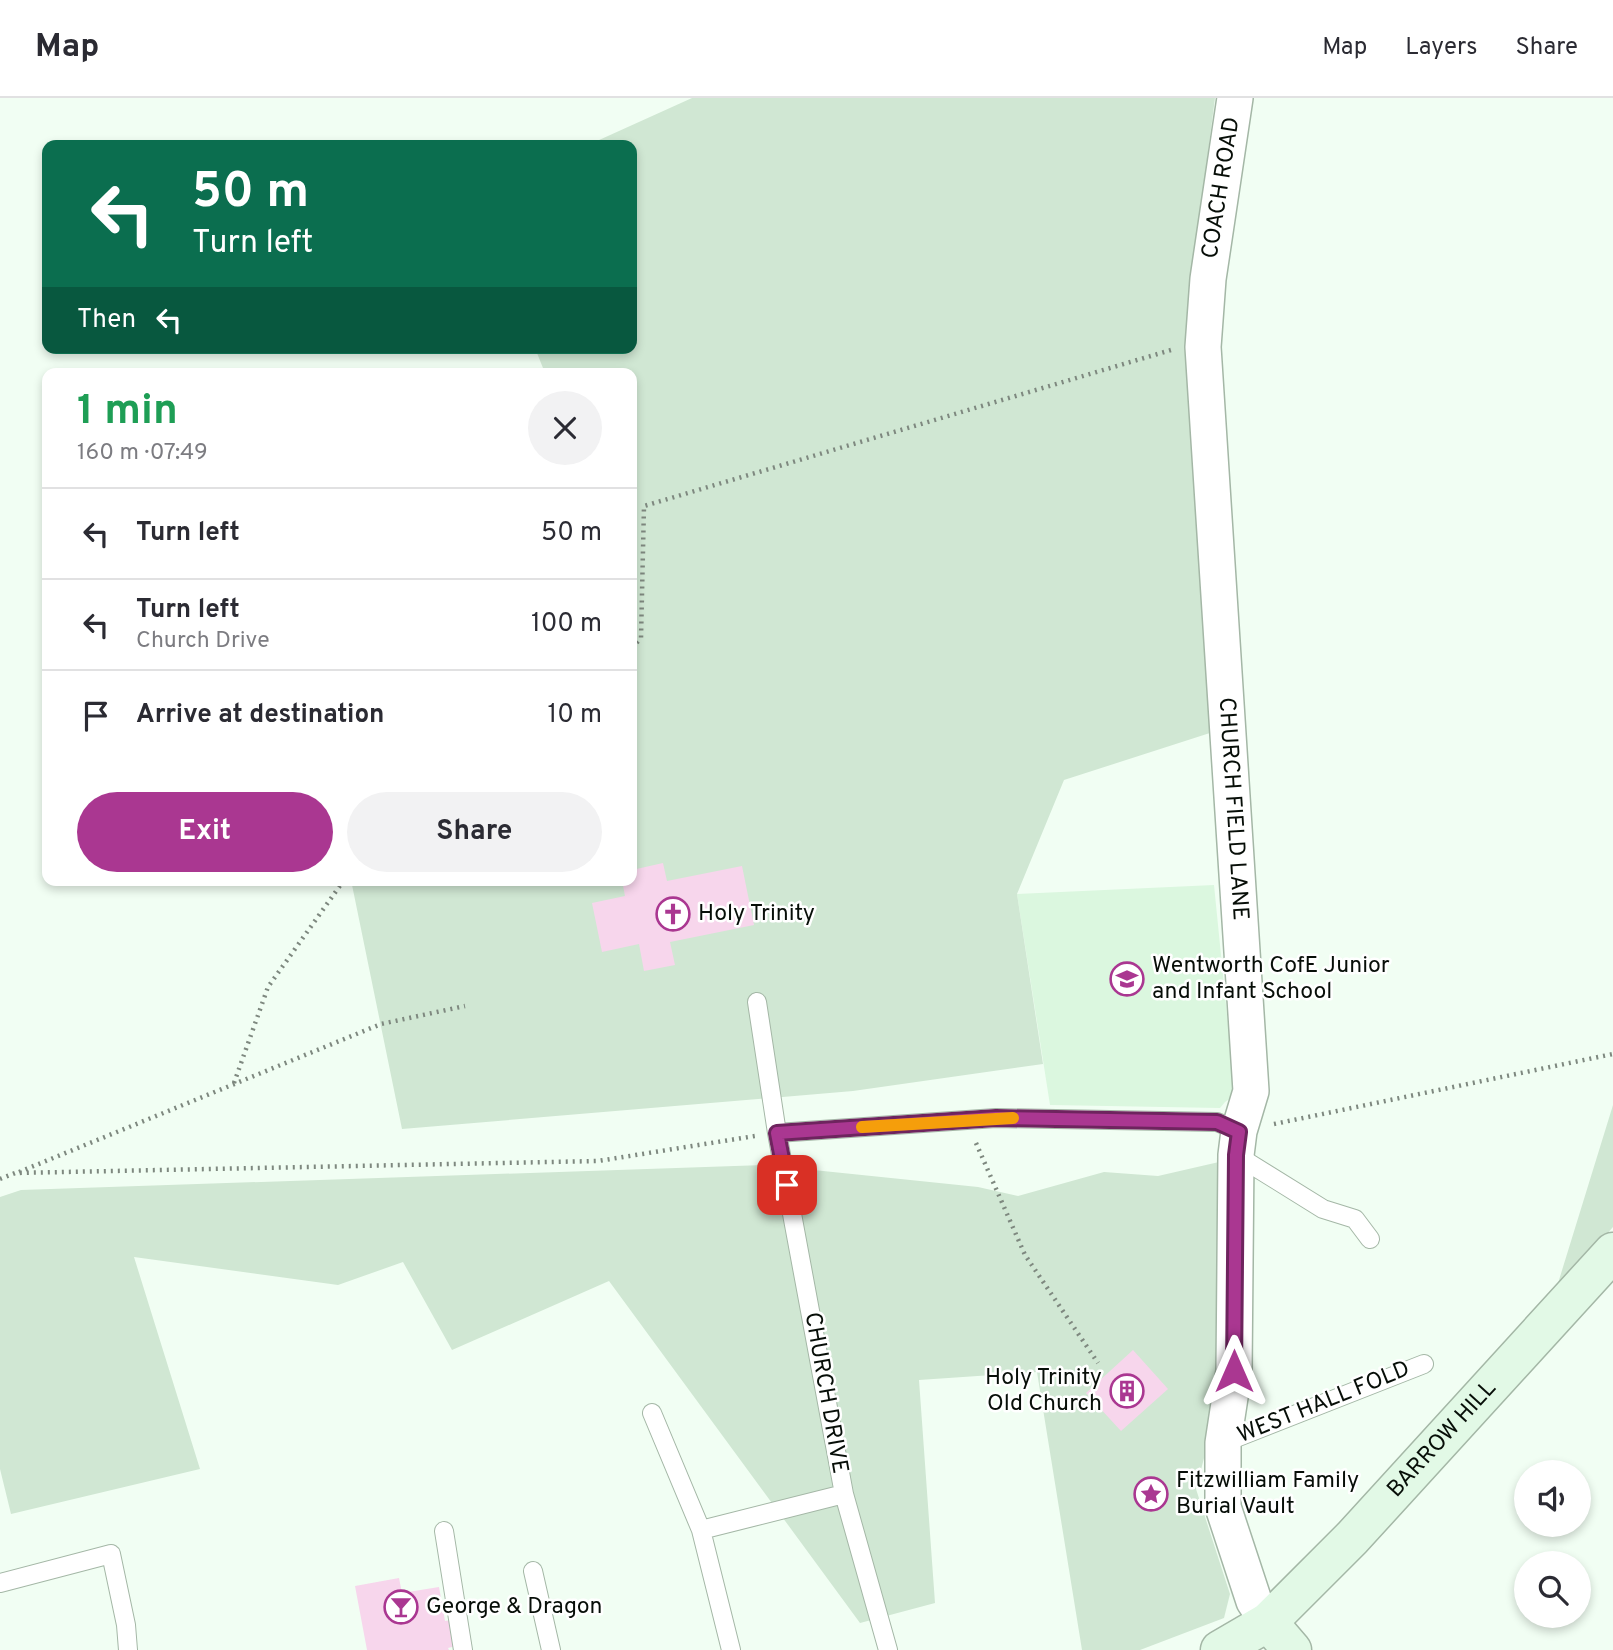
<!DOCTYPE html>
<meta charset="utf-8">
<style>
body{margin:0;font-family:Overpass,sans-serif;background:#f2f2f3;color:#2b2b33;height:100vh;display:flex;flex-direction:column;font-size:26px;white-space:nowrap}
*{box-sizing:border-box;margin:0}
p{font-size:23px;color:#7c7c81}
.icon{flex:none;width:38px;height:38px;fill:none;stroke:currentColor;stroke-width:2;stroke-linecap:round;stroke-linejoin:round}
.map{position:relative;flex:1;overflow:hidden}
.sheet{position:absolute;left:42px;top:270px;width:595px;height:518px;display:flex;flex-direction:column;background:#fff;border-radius:14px;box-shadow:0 4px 10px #0003}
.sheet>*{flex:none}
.hud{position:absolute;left:42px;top:42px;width:595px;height:214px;border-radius:14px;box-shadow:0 4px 10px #0003;background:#0b6e4f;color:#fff;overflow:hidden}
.tools{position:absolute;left:1514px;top:1362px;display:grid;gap:14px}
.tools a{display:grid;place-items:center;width:77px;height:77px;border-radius:50%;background:#fff;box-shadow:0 4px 10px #0003;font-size:35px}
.pin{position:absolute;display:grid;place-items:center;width:60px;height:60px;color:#fff;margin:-30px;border-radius:14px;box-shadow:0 4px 10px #0006}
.me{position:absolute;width:77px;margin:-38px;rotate:0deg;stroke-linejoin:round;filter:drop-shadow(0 0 5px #0008)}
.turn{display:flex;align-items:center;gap:24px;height:147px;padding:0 35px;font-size:32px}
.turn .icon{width:91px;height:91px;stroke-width:2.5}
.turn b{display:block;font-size:49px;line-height:60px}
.then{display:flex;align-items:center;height:66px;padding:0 35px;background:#0003;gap:14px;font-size:26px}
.round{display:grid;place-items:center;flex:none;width:74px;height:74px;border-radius:37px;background:#f2f2f3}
.overview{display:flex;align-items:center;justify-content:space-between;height:119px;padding:0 35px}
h1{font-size:42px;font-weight:700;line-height:52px;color:#1e9e55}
.primary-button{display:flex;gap:14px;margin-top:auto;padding:14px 35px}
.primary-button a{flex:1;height:80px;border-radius:42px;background:#aa3791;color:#fff;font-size:28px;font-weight:700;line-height:80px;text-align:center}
.primary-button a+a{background:#f2f2f3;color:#2b2b33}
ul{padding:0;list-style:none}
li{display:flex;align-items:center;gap:21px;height:91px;padding:0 35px;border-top:2px solid #e1e1e2}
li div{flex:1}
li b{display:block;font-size:26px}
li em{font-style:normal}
header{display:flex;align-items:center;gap:42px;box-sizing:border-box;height:98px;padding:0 35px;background:#fff;border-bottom:2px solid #e1e1e2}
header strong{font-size:33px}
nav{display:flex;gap:38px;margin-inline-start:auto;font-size:24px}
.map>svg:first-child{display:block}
.built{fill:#dbf7df}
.green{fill:#d0e7d3}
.building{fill:#f7d6ec}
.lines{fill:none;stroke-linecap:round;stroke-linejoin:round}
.lane-casing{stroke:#a4b7a6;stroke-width:20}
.street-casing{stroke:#a4b7a6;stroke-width:38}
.secondary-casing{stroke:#a4b7a6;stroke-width:41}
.path{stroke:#7e887f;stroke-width:4.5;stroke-dasharray:2 5;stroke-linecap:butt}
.lane{stroke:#fff;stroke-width:18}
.street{stroke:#fff;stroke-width:35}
.secondary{stroke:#e2f9e6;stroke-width:38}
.route-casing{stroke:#6e245e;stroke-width:18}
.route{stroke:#aa3791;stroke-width:12}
.slow{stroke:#f59e0b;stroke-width:12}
.labels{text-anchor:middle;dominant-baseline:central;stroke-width:5;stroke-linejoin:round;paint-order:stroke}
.street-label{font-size:23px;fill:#070e08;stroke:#fff}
.poi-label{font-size:23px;fill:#070e08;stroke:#fff;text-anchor:start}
</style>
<header>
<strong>Map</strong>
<nav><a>Map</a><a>Layers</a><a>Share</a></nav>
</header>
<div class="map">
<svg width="1613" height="1552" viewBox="0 0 1613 1552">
<rect width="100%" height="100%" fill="#f1fef3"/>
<path class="built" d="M1214 787 1235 997 1225 1004 1220 1010 1050 1007 1017 796Z"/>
<path class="green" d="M692 0H1215L1192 178 1213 634 1064 682 1017 796 1043 966 853 993 402 1031 351 782H632V275H545L535 250H632V47H588Z
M1613 1007V1129L1555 1195Z
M1219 1064 1226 1275 1196 1391 1230 1496 1224 1520 1140 1552H1082L1037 1274 919 1282 935 1505 860 1525 609 1183 452 1252 403 1164 338 1187 134 1159 200 1371 11 1416 0 1371V1099L21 1092 765 1067 978 1089 1018 1098 1104 1074 1158 1078Z"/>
<path class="building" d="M663 765 667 783 742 768 754 827 670 844 675 867 644 873 639 846 602 854 592 805 625 798 622 782H632V772Z
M1133 1252 1168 1291 1121 1333 1086 1295Z
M399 1480 402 1495 439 1489 445 1523 451 1522 456 1548 448 1550 449 1552H367L355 1488Z"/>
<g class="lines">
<defs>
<path id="lane" d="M757 904 777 1035 844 1396 888 1552
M777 1035 996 1020 1217 1024 1239 1033
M1236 1057 1323 1111 1355 1121 1370 1141
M652 1315 701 1432
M1223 1345 1424 1266
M444 1433 463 1552
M533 1473 551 1552
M0 1485 111 1456 126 1527 128 1552
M731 1552 701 1432 844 1396"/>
<g id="street">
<path id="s1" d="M1235 0 1208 181 1203 249 1251 993 1239 1033 1236 1057 1234 1273 1223 1345V1409L1254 1503 1268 1524"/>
</g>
<g id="secondary">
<path d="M1268 1524 1292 1552"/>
<path id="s2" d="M1220 1552 1268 1524 1352 1440 1613 1154"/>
</g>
</defs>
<use href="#lane" class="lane-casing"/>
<use href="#street" class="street-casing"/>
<use href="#secondary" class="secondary-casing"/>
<path class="path" d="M632 550 641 540 644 408 1171 252
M234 985 268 889 344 782
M1274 1026 1613 956
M976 1045 1025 1157 1098 1265
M19 1074 381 926 465 908
M0 1081 15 1075 598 1063 755 1038"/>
<use href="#lane" class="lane"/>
<use href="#street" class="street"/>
<use href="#secondary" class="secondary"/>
</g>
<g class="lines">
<defs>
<path id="route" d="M787 1087 777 1035 996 1020 1217 1024 1239 1034 1236 1057 1234 1273"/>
</defs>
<use href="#route" class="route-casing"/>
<use href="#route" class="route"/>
<path class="slow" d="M862 1029 1013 1020"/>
</g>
<defs>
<symbol id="church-ring" viewBox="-11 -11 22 22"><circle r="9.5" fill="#fff" stroke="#aa3791" stroke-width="1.5"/><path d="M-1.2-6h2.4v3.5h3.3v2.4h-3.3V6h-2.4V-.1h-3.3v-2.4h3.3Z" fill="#aa3791"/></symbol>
<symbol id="school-ring" viewBox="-11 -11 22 22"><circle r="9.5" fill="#fff" stroke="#aa3791" stroke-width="1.5"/><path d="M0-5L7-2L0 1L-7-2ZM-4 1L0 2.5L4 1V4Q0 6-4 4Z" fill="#aa3791"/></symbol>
<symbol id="building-ring" viewBox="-11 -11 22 22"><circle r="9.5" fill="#fff" stroke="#aa3791" stroke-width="1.5"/><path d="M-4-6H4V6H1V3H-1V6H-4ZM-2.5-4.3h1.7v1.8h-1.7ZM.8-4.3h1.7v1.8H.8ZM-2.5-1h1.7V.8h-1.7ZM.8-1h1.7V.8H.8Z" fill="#aa3791"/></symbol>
<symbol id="sight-ring" viewBox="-11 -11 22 22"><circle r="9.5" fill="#fff" stroke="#aa3791" stroke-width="1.5"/><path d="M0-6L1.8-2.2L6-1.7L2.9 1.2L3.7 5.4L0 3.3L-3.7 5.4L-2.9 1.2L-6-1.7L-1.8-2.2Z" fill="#aa3791"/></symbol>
<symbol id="bar-ring" viewBox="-11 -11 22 22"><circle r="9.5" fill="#fff" stroke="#aa3791" stroke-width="1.5"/><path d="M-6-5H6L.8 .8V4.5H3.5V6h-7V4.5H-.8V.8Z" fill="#aa3791"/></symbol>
</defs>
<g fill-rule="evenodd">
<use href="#church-ring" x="654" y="797" width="38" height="38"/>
<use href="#school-ring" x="1108" y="862" width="38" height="38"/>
<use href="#building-ring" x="1108" y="1274" width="38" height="38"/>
<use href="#sight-ring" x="1132" y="1377" width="38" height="38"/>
<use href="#bar-ring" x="382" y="1490" width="38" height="38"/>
</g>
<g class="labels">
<g class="street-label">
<text transform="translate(1222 90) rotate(-81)">COACH ROAD</text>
<text stroke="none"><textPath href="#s1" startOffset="714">CHURCH FIELD LANE</textPath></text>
<text transform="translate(825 1295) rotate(80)">CHURCH DRIVE</text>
<text transform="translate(1324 1305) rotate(-22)">WEST HALL FOLD</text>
<text stroke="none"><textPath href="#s2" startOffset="308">BARROW HILL</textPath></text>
</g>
<g class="poi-label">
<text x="698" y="816">Holy Trinity</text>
<text x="1152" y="868">Wentworth CofE Junior<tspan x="1152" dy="26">and Infant School</tspan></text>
<text x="1102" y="1280" text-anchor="end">Holy Trinity<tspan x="1102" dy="26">Old Church</tspan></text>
<text x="1176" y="1383">Fitzwilliam Family<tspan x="1176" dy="26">Burial Vault</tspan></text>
<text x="426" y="1509">George &amp; Dragon</text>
</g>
</g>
</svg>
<div class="tools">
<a><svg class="icon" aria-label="sound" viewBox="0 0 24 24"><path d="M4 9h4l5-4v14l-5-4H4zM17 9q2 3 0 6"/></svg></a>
<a><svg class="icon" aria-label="search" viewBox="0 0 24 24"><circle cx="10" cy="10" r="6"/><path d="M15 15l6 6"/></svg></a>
</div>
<div class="pin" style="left:787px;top:1087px;background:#d93025"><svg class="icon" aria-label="arrive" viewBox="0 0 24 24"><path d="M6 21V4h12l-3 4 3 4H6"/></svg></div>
<svg class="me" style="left:1234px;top:1273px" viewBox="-20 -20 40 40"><path d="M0-17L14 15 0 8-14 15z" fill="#aa3791" stroke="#fff" stroke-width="4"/></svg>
<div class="hud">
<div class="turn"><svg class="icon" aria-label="left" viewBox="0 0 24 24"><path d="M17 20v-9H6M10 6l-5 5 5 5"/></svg><div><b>50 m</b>Turn left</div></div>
<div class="then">Then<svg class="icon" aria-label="left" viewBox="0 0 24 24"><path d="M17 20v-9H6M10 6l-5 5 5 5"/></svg></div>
</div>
<section class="sheet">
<div class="overview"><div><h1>1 min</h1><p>160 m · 07:49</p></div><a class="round"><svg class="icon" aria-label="close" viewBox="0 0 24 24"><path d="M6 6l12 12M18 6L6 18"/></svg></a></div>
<ul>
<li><svg class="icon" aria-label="left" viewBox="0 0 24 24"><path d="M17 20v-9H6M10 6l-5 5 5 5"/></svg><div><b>Turn left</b></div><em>50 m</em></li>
<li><svg class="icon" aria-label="left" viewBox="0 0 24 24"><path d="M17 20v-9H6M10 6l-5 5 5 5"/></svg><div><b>Turn left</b><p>Church Drive</p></div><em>100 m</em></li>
<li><svg class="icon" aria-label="arrive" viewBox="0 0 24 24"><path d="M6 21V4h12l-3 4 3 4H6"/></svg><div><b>Arrive at destination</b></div><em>10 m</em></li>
</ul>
<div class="primary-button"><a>Exit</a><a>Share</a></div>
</section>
</div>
